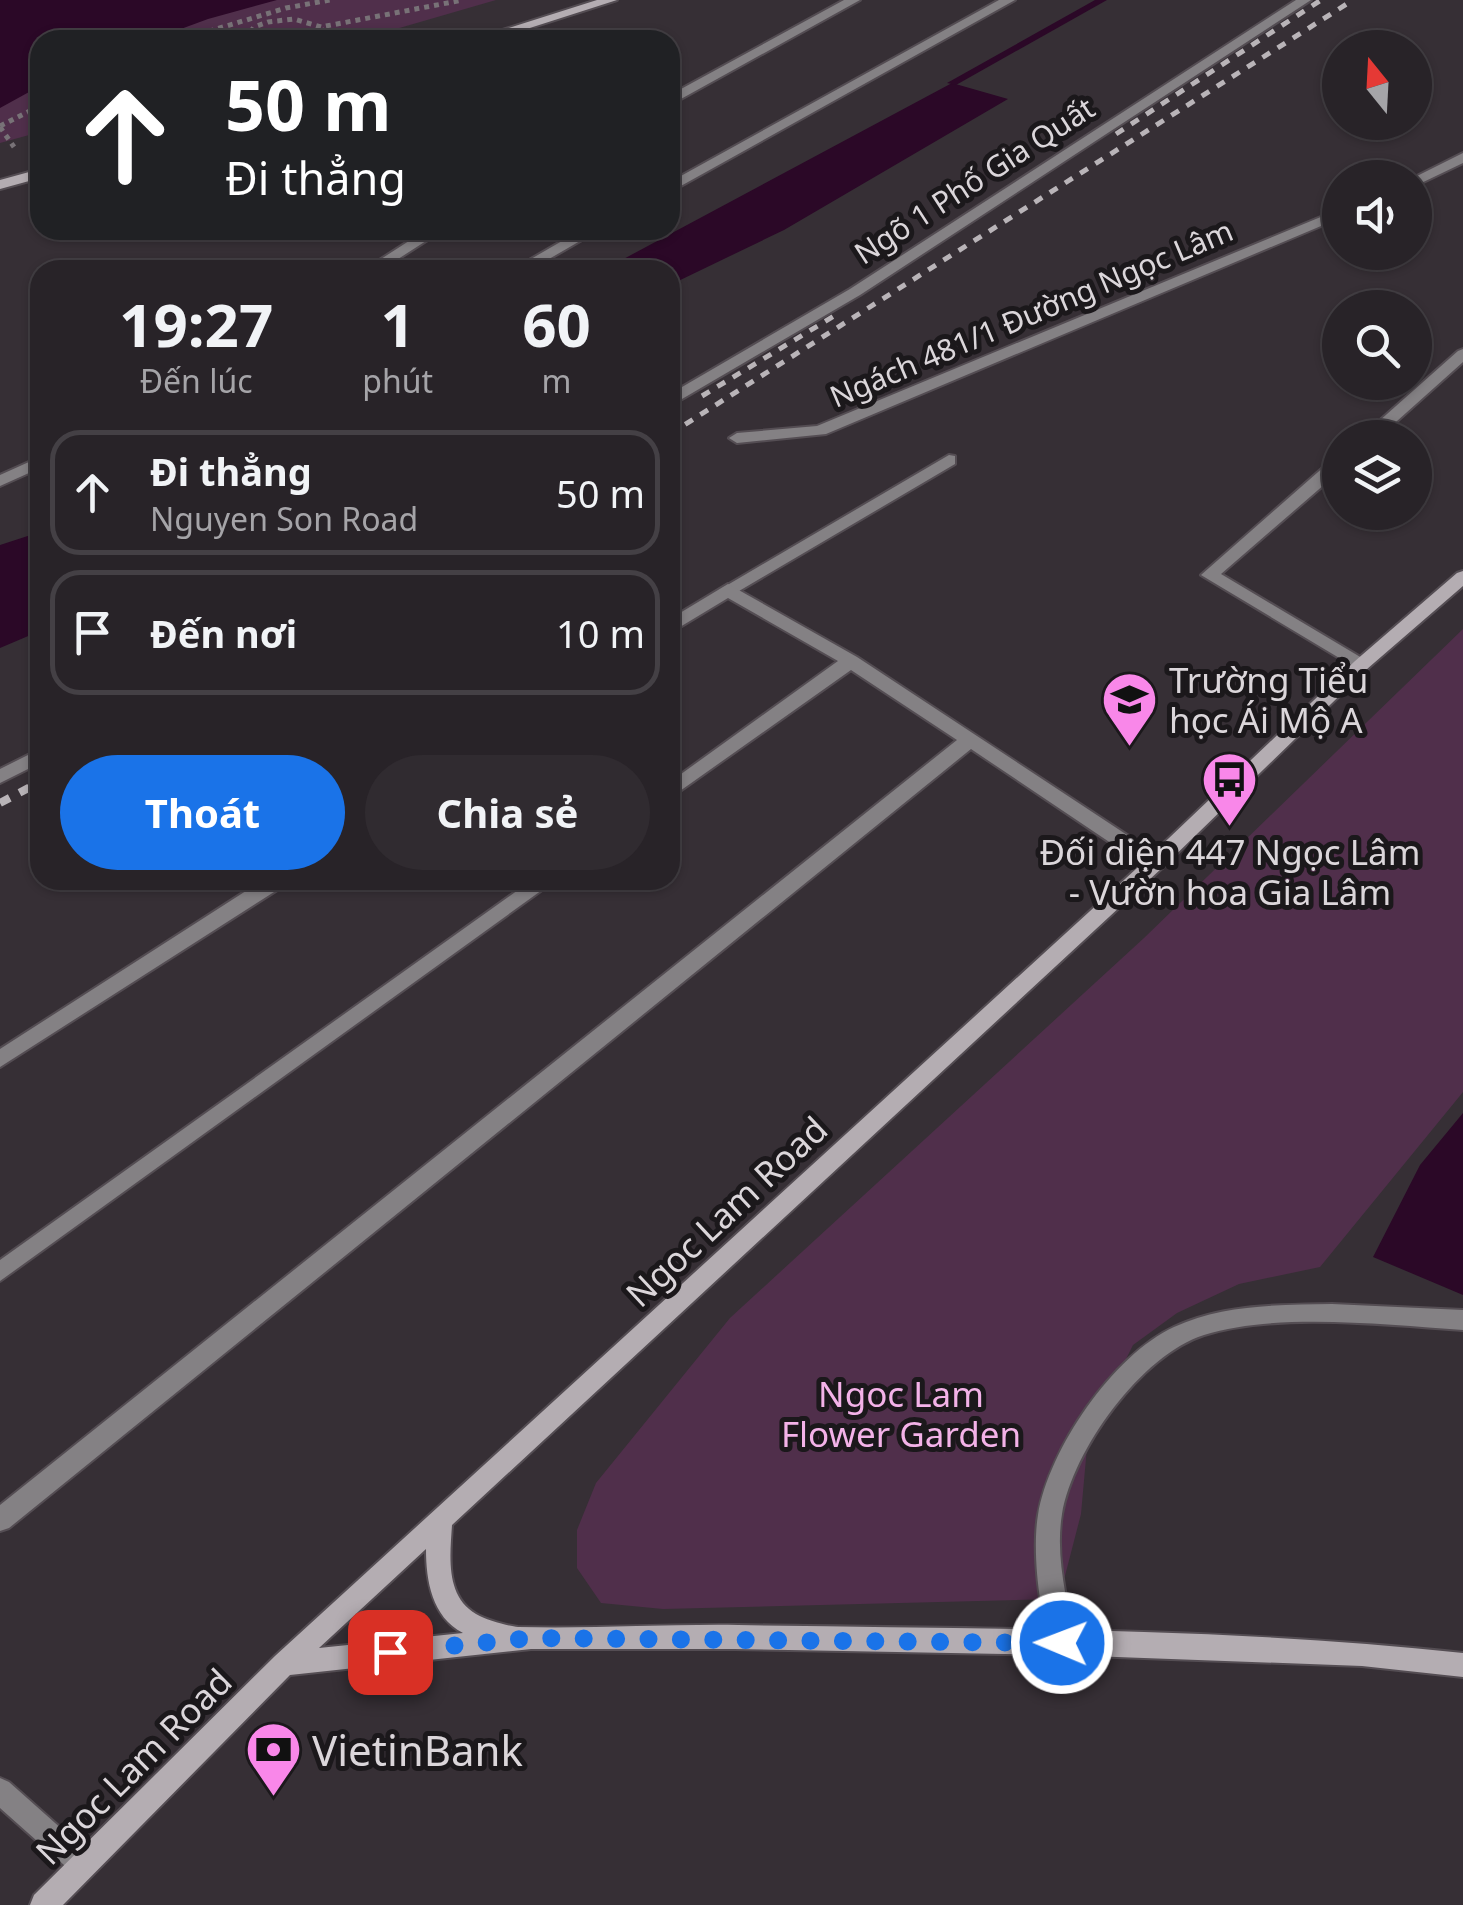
<!DOCTYPE html>
<html lang="vi">
<meta charset="utf-8">
<style>
body{margin:0;font-family:"Noto Sans",sans-serif;background:#302b30;color:#f1f3f6;height:100vh;display:flex;flex-direction:column;font-size:38px;white-space:nowrap}
*{box-sizing:border-box;margin:0}
p{font-size:32px;color:#a5a4a8}
.icon{flex:none;width:55px;height:55px;fill:none;stroke:currentColor;stroke-width:2;stroke-linecap:round;stroke-linejoin:round}
.map{position:relative;flex:1;overflow:hidden}
.panel{position:absolute;left:30px;top:260px;width:650px;height:630px;display:flex;flex-direction:column;background:#282328;border-radius:30px;box-shadow:0 2px 8px #0004,0 0 0 2px #444045}
.panel>*{flex:none}
.hud{position:absolute;left:30px;top:30px;width:650px;height:210px;border-radius:30px;box-shadow:0 2px 8px #0004,0 0 0 2px #444045;background:#202124;color:#fff;overflow:hidden}
.needle{width:65px;rotate:342deg}
.tools{position:absolute;left:1322px;top:30px;display:grid;gap:20px}
.tools a{display:grid;place-items:center;width:110px;height:110px;border-radius:50%;background:#282328;box-shadow:0 2px 8px #0004,0 0 0 2px #444045;font-size:50px}
.pin{position:absolute;display:grid;place-items:center;width:85px;height:85px;color:#fff;margin:-42px;border-radius:20px;box-shadow:0 5px 15px #0006}
.me{position:absolute;width:110px;margin:-55px;rotate:271deg;stroke-linejoin:round;filter:drop-shadow(0 0 8px #0008)}
.turn{display:flex;align-items:center;gap:35px;height:210px;padding:0 30px;font-size:45px}
.turn .icon{width:130px;height:130px;stroke-width:2.5}
.turn b{display:block;font-size:70px;line-height:85px}
.eta{display:flex;justify-content:space-evenly;align-items:center;height:170px;text-align:center}
.eta b{font-size:60px;font-weight:700;line-height:70px}
.button{display:flex;gap:20px;margin-top:auto;padding:20px 30px}
.button a{flex:1;height:115px;border-radius:60px;background:#1a73e8;color:#fff;font-size:40px;font-weight:700;line-height:115px;text-align:center}
.button a+a{background:#302b30;color:#f1f3f6}
ul{padding:0;list-style:none}
li{display:flex;align-items:center;gap:30px;height:125px;margin:0 20px 15px;padding:0 10px;border:5px solid #444045;border-radius:30px}
li div{flex:1}
li b{display:block;font-size:38px}
li em{font-style:normal}
.map>svg:first-child{display:block}
.green{fill:#502f4b}
.water{fill:#2b0827}
.lines{fill:none;stroke-linecap:round;stroke-linejoin:round}
.stream{fill:#2b0827;fill-rule:evenodd}
.lane-casing{stroke:#544d53;stroke-width:4}
.street-casing{stroke:#544d53;stroke-width:4}
.secondary-casing{stroke:#544d53;stroke-width:4}
.path{stroke:#787277;stroke-width:5;stroke-dasharray:5 5;stroke-linecap:butt}
.lane{fill:#848184;fill-rule:evenodd}
.street{fill:#848184;fill-rule:evenodd}
.secondary{fill:#b4adb2;fill-rule:evenodd}
.rail-far1{stroke:#b9b4b8;stroke-width:5;stroke-dasharray:9 9;stroke-linecap:butt}
.rail{stroke:#b9b4b8;stroke-width:8;stroke-dasharray:11 11;stroke-linecap:butt}
.route{stroke:#1a73e8;stroke-width:18;stroke-dasharray:0 32.4}
.labels{text-anchor:middle;dominant-baseline:central;stroke-width:10;stroke-linejoin:round;paint-order:stroke}
.far-street-label{font-size:30px;fill:#dbd6da;stroke:#1b181b}
.poi-label{font-size:35px;fill:#dbd6da;stroke:#1b181b;text-anchor:start}
.street-label{font-size:35px;fill:#dbd6da;stroke:#1b181b}
.park-label{font-size:35px;fill:#f3b2e8;stroke:#1b181b}
.near-poi-label{font-size:42px;fill:#dbd6da;stroke:#1b181b;text-anchor:start}
</style>
<div class="map">
<svg width="1463" height="1905" viewBox="0 0 1463 1905">
<rect width="100%" height="100%" fill="#362f35"/>
<path class="green" d="M0 0H496L358 40H40V132L0 143Z
M1463 629V1092L1320 1267 1239 1284 1177 1313 1133 1345 1088 1436 1081 1514 1059 1599 663 1609 601 1603 577 1568V1530L596 1483 730 1318 1144 938Z"/>
<path class="water" d="M0 0H277L208 19 151 40H40V86L0 108Z
M952 83 1008 99 784 230 670 285V270H603Z
M40 532V631L0 648V545Z
M1463 1113V1295L1373 1257 1420 1165Z"/>
<g class="lines">
<path class="stream" d="M1095 0H1107L956 85 947 83Z"/>
<defs>
<path id="lane" d="M844 0H860L670 105V95Z
M999 0H1015L670 192V182Z
M1296 0H1311L860 295 670 406V394L850 289Z
M1463 153V163L1415 186 1413 178Z
M1340 209V218L826 434 737 443 729 438 737 433 817 426Z
M426 230H443L381 270H364Z
M581 230H599L530 270H512Z
M949 455 955 456V464L734 594H722L719 590Z
M40 457V468L0 486V475Z
M40 749V763L0 783V769Z"/>
<path id="street" d="M1463 349V362L1378 438H1360L1458 351Z
M1340 457V471L1221 574 1367 661 1370 665 1367 669 1361 671 1201 575 1334 458Z
M728 584 857 657 1162 858 1165 863 1162 868H1148L971 749 9 1528 0 1531V1505L957 740 851 670 670 798V782L838 661 728 598 670 633V619Z
M263 880H288L285 885 0 1067V1049Z
M532 880H556L0 1281V1260Z
M1332 1304 1463 1310V1330C1386 1325 1277 1312 1204 1335 1141 1355 1073 1450 1062 1514 1055 1557 1067 1602 1076 1643L1072 1651 1063 1655 1054 1651C1039 1618 1032 1551 1038 1515 1049 1449 1113 1355 1174 1327 1223 1304 1279 1305 1332 1304Z
M0 1778 9 1782 91 1855 95 1864 91 1873 82 1877 73 1873 0 1808Z"/>
<path id="secondary" d="M597 0H617L492 40H471Z
M40 169V178L0 189V180Z
M1463 571V586L1367 669 1162 868 452 1525C450 1556 445 1596 476 1614 486 1620 508 1626 518 1627 591 1629 665 1624 738 1625 979 1629 1223 1627 1463 1653V1677L1362 1666 1063 1655 734 1649H531L290 1675 63 1905H30L34 1895 275 1656 1148 858 1355 661 1457 573ZM426 1549C426 1581 432 1617 463 1633L319 1648Z"/>
</defs>
<use href="#lane" class="lane-casing"/>
<use href="#street" class="street-casing"/>
<use href="#secondary" class="secondary-casing"/>
<path class="path" d="M180 40 286 8 330 0
M245 40 254 27 268 22 294 19 321 27 463 0
M319 40 324 37 321 27
M0 126 40 106
M0 127 14 147"/>
<use href="#lane" class="lane"/>
<use href="#street" class="street"/>
<use href="#secondary" class="secondary"/>
<path class="rail-far1" d="M1116 134 1321 0
M702 396 839 313
M670 434 1353 0"/>
<path class="rail" d="M0 803 40 782"/>
</g>
<g class="lines">
<path class="route" d="M390 1652 531 1638 1062 1643"/>
</g>
<defs>
<symbol id="school-pin" viewBox="-11 -11 22 30"><path d="M0 17L-7.5 6A9.5 9.5 0 1 1 7.5 6Z" fill="#f987e9" stroke="#1b181b"/><path d="M0-5L7-2L0 1L-7-2ZM-4 1L0 2.5L4 1V4Q0 6-4 4Z" fill="#111"/></symbol>
<symbol id="bus-pin" viewBox="-11 -11 22 30"><path d="M0 17L-7.5 6A9.5 9.5 0 1 1 7.5 6Z" fill="#f987e9" stroke="#1b181b"/><path d="M-5-6H5V4H4V6H2V4H-2V6H-4V4H-5ZM-3.5-4V0h7V-4ZM-3.5 1.2v1.5H-2V1.2ZM2 1.2v1.5H3.5V1.2Z" fill="#111"/></symbol>
<symbol id="bank-pin" viewBox="-11 -11 22 30"><path d="M0 17L-7.5 6A9.5 9.5 0 1 1 7.5 6Z" fill="#f987e9" stroke="#1b181b"/><path d="M-6-4H6V4H-6ZM0-2.3a2.3 2.3 0 1 0 0 4.6a2.3 2.3 0 1 0 0-4.6Z" fill="#111"/></symbol>
</defs>
<g fill-rule="evenodd">
<use href="#school-pin" x="1098" y="668" width="63" height="86"/>
<use href="#bus-pin" x="1198" y="748" width="63" height="86"/>
<use href="#bank-pin" x="242" y="1718" width="63" height="86"/>
</g>
<g class="labels">
<g class="far-street-label">
<text transform="translate(974 180) rotate(-33)">Ngõ 1 Phố Gia Quất</text>
<text transform="translate(1031 313) rotate(-23)">Ngách 481/1 Đường Ngọc Lâm</text>
</g>
<g class="poi-label">
<text x="1169" y="679">Trường Tiểu<tspan x="1169" dy="40">học Ái Mộ A</tspan></text>
<text x="1230" y="851" text-anchor="middle">Đối diện 447 Ngọc Lâm<tspan x="1230" dy="40">- Vườn hoa Gia Lâm</tspan></text>
</g>
<g class="street-label">
<text transform="translate(726 1211) rotate(-43)">Ngoc Lam Road</text>
<text transform="translate(133 1766) rotate(-45)">Ngoc Lam Road</text>
</g>
<g class="park-label">
<text x="901" y="1393">Ngoc Lam<tspan x="901" dy="40">Flower Garden</tspan></text>
</g>
<g class="near-poi-label">
<text x="312" y="1749">VietinBank</text>
</g>
</g>
</svg>
<div class="tools">
<a><svg class="needle" viewBox="-14 -14 28 28"><path d="M0-13l5 13h-10z" fill="#e53935"/><path d="M0 13l5-13h-10z" fill="#a5a4a8"/></svg></a>
<a><svg class="icon" aria-label="sound" viewBox="0 0 24 24"><path d="M4 9h4l5-4v14l-5-4H4zM17 9q2 3 0 6"/></svg></a>
<a><svg class="icon" aria-label="search" viewBox="0 0 24 24"><circle cx="10" cy="10" r="6"/><path d="M15 15l6 6"/></svg></a>
<a><svg class="icon" aria-label="layers" viewBox="0 0 24 24"><path d="M12 4l9 5-9 5-9-5zM3 14l9 5 9-5"/></svg></a>
</div>
<div class="pin" style="left:390px;top:1652px;background:#d93025"><svg class="icon" aria-label="arrive" viewBox="0 0 24 24"><path d="M6 21V4h12l-3 4 3 4H6"/></svg></div>
<svg class="me" style="left:1062px;top:1643px" viewBox="-20 -20 40 40"><circle r="17" fill="#1a73e8" stroke="#fff" stroke-width="3"/><path d="M0-11L8 9 0 5-8 9z" fill="#fff"/></svg>
<div class="hud">
<div class="turn"><svg class="icon" aria-label="ahead" viewBox="0 0 24 24"><path d="M12 20V5M6 11l6-6 6 6"/></svg><div><b>50 m</b>Đi thẳng</div></div>
</div>
<section class="panel">
<div class="eta">
<div><b>19:27</b><p>Đến lúc</p></div>
<div><b>1</b><p>phút</p></div>
<div><b>60</b><p>m</p></div>
</div>
<ul>
<li><svg class="icon" aria-label="ahead" viewBox="0 0 24 24"><path d="M12 20V5M6 11l6-6 6 6"/></svg><div><b>Đi thẳng</b><p>Nguyen Son Road</p></div><em>50 m</em></li>
<li><svg class="icon" aria-label="arrive" viewBox="0 0 24 24"><path d="M6 21V4h12l-3 4 3 4H6"/></svg><div><b>Đến nơi</b></div><em>10 m</em></li>
</ul>
<div class="button"><a>Thoát</a><a>Chia sẻ</a></div>
</section>
</div>
